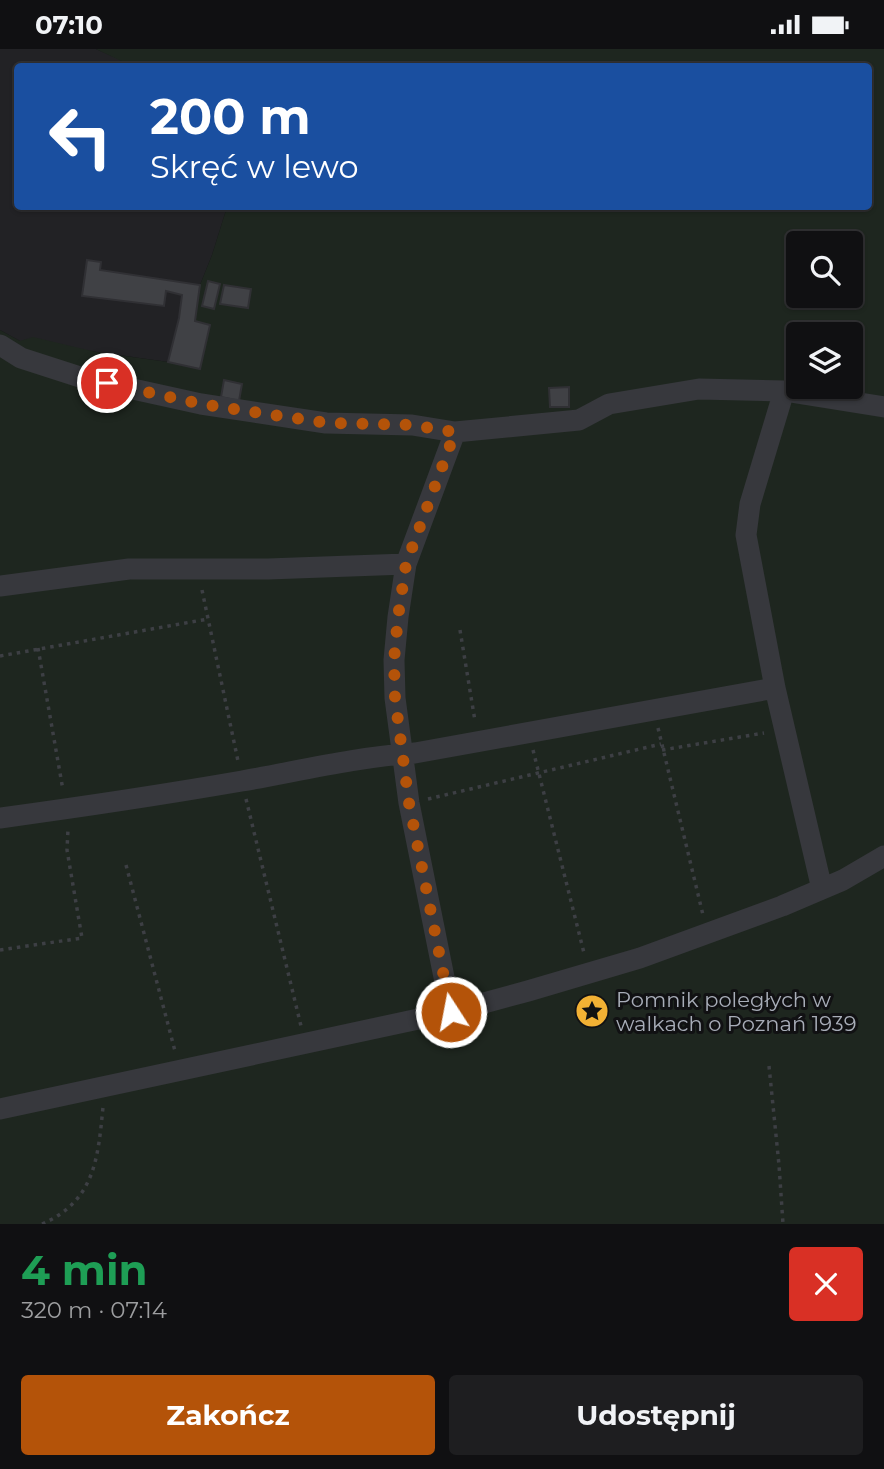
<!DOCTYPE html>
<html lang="pl">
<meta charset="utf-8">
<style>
body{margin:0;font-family:Montserrat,sans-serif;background:#1e1e20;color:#f1f3f6;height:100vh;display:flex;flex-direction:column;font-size:26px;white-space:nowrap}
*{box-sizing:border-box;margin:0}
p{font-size:23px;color:#9c9d9f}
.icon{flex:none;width:38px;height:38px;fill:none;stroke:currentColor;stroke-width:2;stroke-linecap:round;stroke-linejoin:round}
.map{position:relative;height:1175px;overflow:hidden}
.side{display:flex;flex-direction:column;background:#101012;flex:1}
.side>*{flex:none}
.hud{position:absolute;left:14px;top:14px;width:858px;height:147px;border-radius:7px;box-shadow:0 2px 5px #0004,0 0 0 2px #303032;background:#1a4fa0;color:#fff;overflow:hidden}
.fabs{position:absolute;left:786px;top:182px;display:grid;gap:14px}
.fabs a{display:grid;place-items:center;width:77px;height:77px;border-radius:7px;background:#101012;box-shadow:0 2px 5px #0004,0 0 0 2px #303032;font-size:35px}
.pin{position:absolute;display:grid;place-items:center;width:60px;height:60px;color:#fff;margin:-30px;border:4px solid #fff;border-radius:50%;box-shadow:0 2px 7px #0007}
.me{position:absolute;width:77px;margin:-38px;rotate:349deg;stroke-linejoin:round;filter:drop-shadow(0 0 5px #0008)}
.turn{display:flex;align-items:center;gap:24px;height:147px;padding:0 21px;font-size:32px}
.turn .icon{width:91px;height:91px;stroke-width:2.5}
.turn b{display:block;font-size:49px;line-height:60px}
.round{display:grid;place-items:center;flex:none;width:74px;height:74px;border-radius:7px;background:#1e1e20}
.overview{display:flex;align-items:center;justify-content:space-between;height:119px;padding:0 21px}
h1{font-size:42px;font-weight:700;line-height:52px;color:#1e9e55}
.action{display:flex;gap:14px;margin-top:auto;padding:14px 21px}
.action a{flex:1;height:80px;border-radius:7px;background:#b45309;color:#fff;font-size:28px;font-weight:700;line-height:80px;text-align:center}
.action a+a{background:#1e1e20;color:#f1f3f6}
.status{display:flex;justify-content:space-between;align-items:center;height:49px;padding:0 35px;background:#101012;direction:ltr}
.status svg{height:19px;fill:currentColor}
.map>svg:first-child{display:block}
.built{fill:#222225}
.green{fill:#1e261f;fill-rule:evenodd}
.building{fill:#404145;stroke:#303034;stroke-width:2}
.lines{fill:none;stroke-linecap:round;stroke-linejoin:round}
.path{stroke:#3d3f44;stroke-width:3.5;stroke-dasharray:3.5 5;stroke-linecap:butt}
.street{stroke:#37383d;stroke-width:21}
.route{stroke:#b45309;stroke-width:12;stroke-dasharray:0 21.6}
.labels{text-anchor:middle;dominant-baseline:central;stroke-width:6;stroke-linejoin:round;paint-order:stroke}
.poi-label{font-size:21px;fill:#a8adb8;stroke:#111113;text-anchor:start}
</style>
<div class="status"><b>07:10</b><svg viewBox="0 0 49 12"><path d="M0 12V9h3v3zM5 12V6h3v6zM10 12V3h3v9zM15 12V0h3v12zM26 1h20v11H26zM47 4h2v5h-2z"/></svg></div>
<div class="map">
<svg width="884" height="1175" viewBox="0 0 884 1175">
<rect width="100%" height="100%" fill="#161618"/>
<path class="built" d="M0 0H96L134 17 18 18V158H227L212 206 200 236 195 272 210 276 200 320 168 313 20 292 0 281Z"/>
<path class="green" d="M96 0H884V1175H0V281L20 292 33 288 96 303 168 313 200 320 210 276 195 272 200 236 212 206 227 158H868V18H134ZM798 194H850V247H798ZM798 285H850V338H798Z"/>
<path class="building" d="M87 211 101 213 100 221 200 236 195 272 210 276 200 320 168 313 179 269 182 246 166 242 164 257 82 247Z
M208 232 220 235 214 260 202 257Z
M224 236 251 240 248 259 220 255Z
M224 331 242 335 239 352 221 348Z
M569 338V358H550L549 339Z"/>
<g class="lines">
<path class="path" d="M202 541 238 712
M460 581 475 672
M38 599 63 741
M0 607 208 570
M658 679 703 866
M533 701 584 904
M662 701 764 684
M246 750 301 977
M428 750 661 695
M126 816 175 1002
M0 901 82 889 67 801 68 780
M769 1017 779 1116 783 1175
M42 1175C95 1152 98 1109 103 1058"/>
<path class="street" d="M0 296 21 309 83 329 201 355 326 374 412 376 455 383 579 371 609 355 699 340 784 342 884 358
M784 342 750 455 746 486 775 639 822 840
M406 515 398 568 394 611 395 649 409 754 451 963
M0 537 129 520H268L406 515 455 383
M0 769C81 758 161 746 242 732 299 722 357 708 415 704L775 639
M0 1060 451 963 528 942 640 909 782 857 843 831 884 807"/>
</g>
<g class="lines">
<path class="route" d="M107 334 201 355 327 374 412 376 455 383 406 515 398 568 394 611 395 649 409 754 451 963"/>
</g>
<defs>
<symbol id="sight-disc" viewBox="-11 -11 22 22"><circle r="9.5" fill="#f2b134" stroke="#111113"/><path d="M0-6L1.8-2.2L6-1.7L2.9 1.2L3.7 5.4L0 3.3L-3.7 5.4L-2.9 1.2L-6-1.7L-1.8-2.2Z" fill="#111"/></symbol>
</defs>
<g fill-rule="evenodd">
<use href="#sight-disc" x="573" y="943" width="38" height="38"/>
</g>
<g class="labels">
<g class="poi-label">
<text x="616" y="950">Pomnik poległych w<tspan x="616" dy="24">walkach o Poznań 1939</tspan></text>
</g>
</g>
</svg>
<div class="fabs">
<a><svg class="icon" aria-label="search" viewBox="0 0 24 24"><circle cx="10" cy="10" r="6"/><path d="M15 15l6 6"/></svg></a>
<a><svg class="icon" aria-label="layers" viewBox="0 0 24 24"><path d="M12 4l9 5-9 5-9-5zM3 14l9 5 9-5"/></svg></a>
</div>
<div class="pin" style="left:107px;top:334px;background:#d93025"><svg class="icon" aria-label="arrive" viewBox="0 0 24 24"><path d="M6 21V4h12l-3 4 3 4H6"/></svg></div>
<svg class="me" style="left:451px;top:963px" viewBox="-20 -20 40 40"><circle r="17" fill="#b45309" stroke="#fff" stroke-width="3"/><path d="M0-11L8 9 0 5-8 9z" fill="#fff"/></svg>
<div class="hud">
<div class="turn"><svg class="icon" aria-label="left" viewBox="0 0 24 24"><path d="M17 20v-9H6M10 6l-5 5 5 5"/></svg><div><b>200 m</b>Skręć w lewo</div></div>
</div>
</div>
<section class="side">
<div class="overview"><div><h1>4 min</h1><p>320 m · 07:14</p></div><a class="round" style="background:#d93025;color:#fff"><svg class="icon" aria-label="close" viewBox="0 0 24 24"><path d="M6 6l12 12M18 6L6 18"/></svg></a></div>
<div class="action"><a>Zakończ</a><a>Udostępnij</a></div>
</section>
